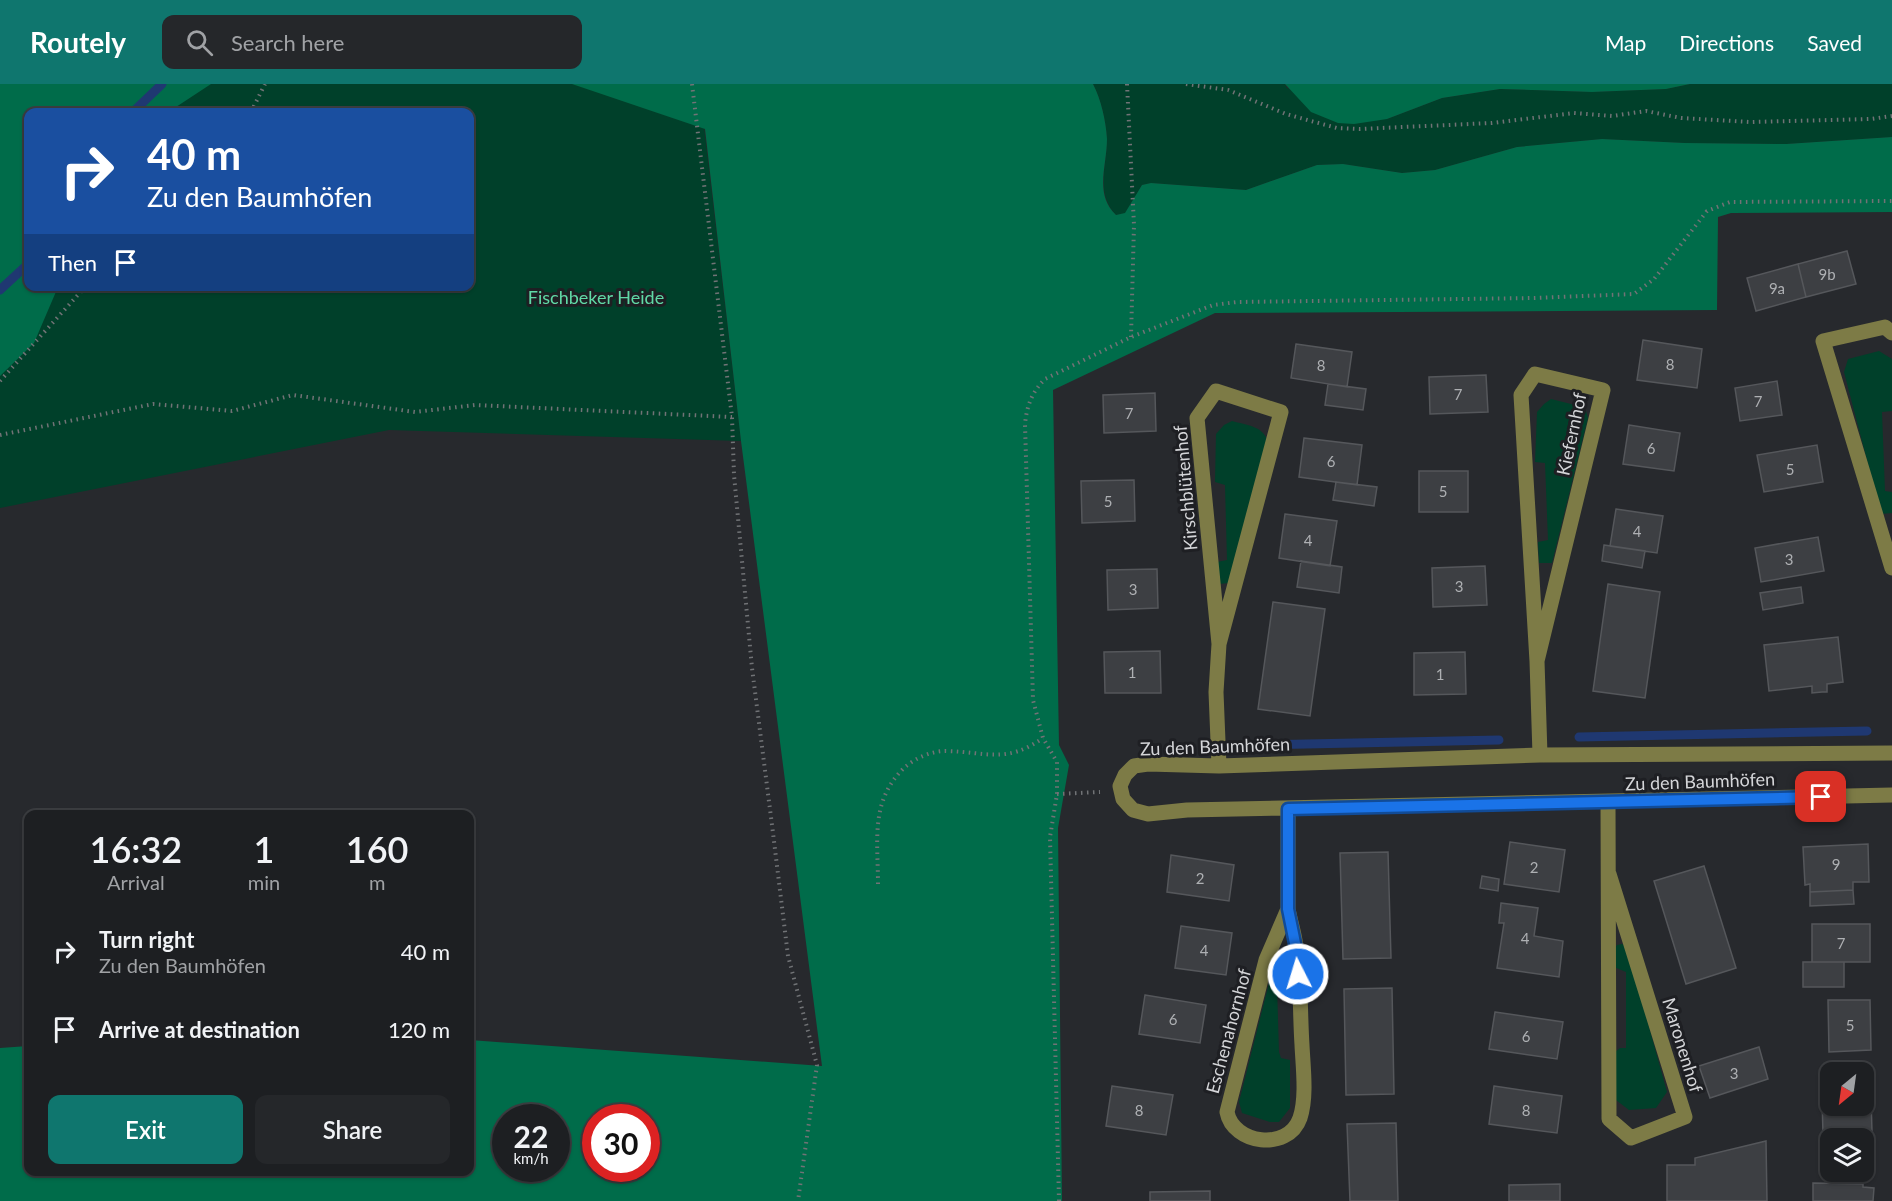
<!DOCTYPE html>
<meta charset="utf-8">
<style>
body{margin:0;font-family:Lato,sans-serif;background:#25272a;color:#f1f3f6;height:100vh;display:flex;flex-direction:column;font-size:22px;white-space:nowrap}
*{box-sizing:border-box;margin:0}
p{font-size:20px;color:#a0a2a5}
.icon{flex:none;width:33px;height:33px;fill:none;stroke:currentColor;stroke-width:2;stroke-linecap:round;stroke-linejoin:round}
.map{position:relative;flex:1;overflow:hidden}
.details{position:absolute;left:24px;top:726px;width:450px;height:366px;display:flex;flex-direction:column;background:#1d1f22;border-radius:12px;box-shadow:0 2px 4px #0004,0 0 0 2px #3b3d40}
.details>*{flex:none}
.hud{position:absolute;left:24px;top:24px;width:450px;height:183px;border-radius:12px;box-shadow:0 2px 4px #0004,0 0 0 2px #3b3d40;background:#1a4fa0;color:#fff;overflow:hidden}
.needle{width:39px;rotate:209deg}
.buttons{position:absolute;left:1820px;top:978px;display:grid;gap:12px}
.buttons a{display:grid;place-items:center;width:54px;height:54px;border-radius:12px;background:#1d1f22;box-shadow:0 2px 4px #0004,0 0 0 2px #3b3d40;font-size:30px}
.speed{position:absolute;left:492px;top:1020px;display:flex;gap:12px;font-size:30px;font-weight:700;text-align:center}
.speed>*{display:grid;place-content:center;width:78px;height:78px;border-radius:50%;background:#1d1f22;box-shadow:0 2px 4px #0004,0 0 0 2px #3b3d40;line-height:1}
.speed small{font-size:15px;font-weight:400}
.speed .limit{border:9px solid #d22;background:#fff;color:#111}
.pin{position:absolute;display:grid;place-items:center;width:51px;height:51px;color:#fff;margin:-26px;border-radius:12px;box-shadow:0 3px 9px #0006}
.me{position:absolute;width:66px;margin:-33px;rotate:355deg;stroke-linejoin:round;filter:drop-shadow(0 0 4px #0008)}
.turn{display:flex;align-items:center;gap:21px;height:126px;padding:0 24px;font-size:27px}
.turn .icon{width:78px;height:78px;stroke-width:2.5}
.turn b{display:block;font-size:42px;line-height:51px}
.then{display:flex;align-items:center;height:57px;padding:0 24px;background:#0003;gap:12px;font-size:22px}
.eta{display:flex;justify-content:space-evenly;align-items:center;height:102px;text-align:center}
.eta b{font-size:36px;font-weight:600;line-height:42px}
.cta{display:flex;gap:12px;margin-top:auto;padding:12px 24px}
.cta a{flex:1;height:69px;border-radius:12px;background:#0f766e;color:#fff;font-size:24px;font-weight:600;line-height:69px;text-align:center}
.cta a+a{background:#25272a;color:#f1f3f6}
ul{padding:0;list-style:none}
li{display:flex;align-items:center;gap:18px;height:78px;padding:0 24px}
li div{flex:1}
li b{display:block;font-size:22px}
li em{font-style:normal}
header{display:flex;align-items:center;gap:36px;box-sizing:border-box;height:84px;padding:0 30px;background:#0f766e;color:#fff}
header strong{font-size:28px}
nav{display:flex;gap:33px;margin-inline-start:auto;font-size:21px}
.search{width:420px;height:54px;background:#25272a;display:flex;align-items:center;gap:15px;box-sizing:border-box;padding:0 21px;border-radius:12px;color:#a0a2a5;font-size:22px}
.map>svg:first-child{display:block}
.green{fill:#00402a;fill-rule:evenodd}
.forest{fill:#006c4a;fill-rule:evenodd}
.lines{fill:none;stroke-linecap:round;stroke-linejoin:round}
.stream{stroke:#1f3871;stroke-width:9}
.building{fill:#3d3f43;stroke:#55575b;stroke-width:1.5}
.path{stroke:#717376;stroke-width:4;stroke-dasharray:1.5 4.5;stroke-linecap:butt}
.minor{stroke:#7d7b46;stroke-width:15}
.route-casing{stroke:#114b97;stroke-width:15}
.route{stroke:#1a73e8;stroke-width:10}
.labels{text-anchor:middle;dominant-baseline:central;stroke-width:6;stroke-linejoin:round;paint-order:stroke}
.number-label{font-size:15px;fill:#aeb0b3}
.park-label{font-size:18px;fill:#60d9a6;stroke:#1e1f23}
.street-label{font-size:18px;fill:#d4d5d8;stroke:#1e1f23}
</style>
<header>
<strong>Routely</strong>
<div class="search"><svg class="icon" aria-label="search" viewBox="0 0 24 24"><circle cx="10" cy="10" r="6"/><path d="M15 15l6 6"/></svg>Search here</div>
<nav><a>Map</a><a>Directions</a><a>Saved</a></nav>
</header>
<div class="map">
<svg width="1892" height="1117" viewBox="0 0 1892 1117">
<rect width="100%" height="100%" fill="#27292d"/>
<path class="green" d="M0 0H699L741 357 389 346 0 424ZM28 28H470V202H28Z
M1093 0H1285L1287 4 1387 35 1442 14 1500 5 1592 8 1666 5 1690 0H1892V53L1786 60 1685 59 1602 55 1517 63 1435 86 1402 89 1343 80 1317 81 1246 106 1151 99 1142 101 1125 130 1116 131C1095 109 1107 82 1107 55 1106 37 1101 15 1093 0Z
M1879 267 1892 275V327L1882 328 1885 407 1892 408V429L1881 430 1844 288 1848 275Z
M1551 315 1579 322 1586 327 1588 334 1552 479H1539L1538 458 1548 456 1545 379 1535 378 1537 328 1544 320Z
M1232 337C1246 341 1265 342 1268 359L1230 499 1218 500 1217 478 1227 476 1225 401 1215 398 1216 350 1224 341Z
M1622 860 1627 863 1667 1008 1656 1024 1629 1026 1616 1016 1615 968 1620 964H1626V888L1614 883V865L1617 861Z
M1280 872H1286L1290 875V894L1282 895 1277 902 1279 968 1281 974 1290 976V1024L1279 1038H1270L1242 1029 1239 1018 1275 875Z"/>
<path class="forest" d="M0 0H211L176 23 172 28H28V202L58 203 34 259 0 292Z
M572 0H1093C1101 15 1106 37 1107 55 1107 82 1094 110 1116 131L1125 129 1142 101 1151 99 1246 106 1317 81 1343 80 1402 89 1435 86 1517 63 1602 55 1685 59 1786 60 1892 53V128L1731 129 1718 133 1717 226 1215 229 1053 306 1059 661 1069 681 1058 744 1062 1117H0V964L28 962V1088H470V956L822 982 741 357 705 45ZM506 1034H556V1084H506ZM596 1034H646V1084H596Z
M1285 0H1690L1666 5 1592 8 1500 5 1442 14 1387 35 1354 40 1338 39 1311 28Z"/>
<g class="lines">
<path class="stream" d="M133 28 162 0
M0 206 28 180
M1579 653 1867 647
M1256 661 1499 656"/>
</g>
<path class="building" d="M1847 167 1856 200 1806 213 1798 180Z
M1798 180 1806 213 1756 227 1747 194Z
M1643 256 1702 265 1697 304 1637 296Z
M1296 260 1352 268 1347 303 1291 294Z
M1486 291 1488 328 1430 330 1429 293Z
M1777 297 1782 331 1740 337 1735 304Z
M1328 300 1366 305 1363 326 1325 321Z
M1155 309 1156 347 1104 349 1103 311Z
M1629 341 1680 349 1674 387 1623 380Z
M1304 354 1362 361 1357 401 1299 393Z
M1817 361 1823 398 1764 408 1757 371Z
M1419 387H1468V428H1419Z
M1134 396 1135 437 1082 439 1081 397Z
M1336 398 1377 403 1374 422 1333 416Z
M1616 425 1663 432 1657 469 1610 462Z
M1285 430 1337 437 1330 482 1279 474Z
M1818 453 1824 487 1761 498 1755 464Z
M1604 461 1645 467 1642 484 1602 477Z
M1301 477 1342 483 1339 509 1297 503Z
M1485 482 1487 521 1433 523 1432 484Z
M1157 485 1158 524 1108 526 1107 486Z
M1608 500 1660 508 1645 614 1593 607Z
M1801 503 1803 519 1763 526 1760 509Z
M1273 518 1325 525 1310 632 1258 625Z
M1838 553 1843 598 1827 600V608H1822L1812 609V602L1769 607 1764 561Z
M1160 567 1161 609H1105L1104 568Z
M1465 568 1466 610 1414 611V569Z
M1510 758 1565 766 1559 808 1504 800Z
M1868 760 1869 798H1853V806L1810 808V800L1805 801 1803 763Z
M1388 768 1391 874 1343 875 1340 769Z
M1171 771 1234 781 1229 817 1167 808Z
M1704 782 1736 884 1686 900 1654 797Z
M1482 792 1499 795 1498 807 1480 804Z
M1853 806 1854 820 1810 822V808Z
M1501 819 1538 824 1534 852 1563 857 1559 893 1497 884 1504 839H1499Z
M1812 840H1870V878H1812Z
M1181 842 1232 849 1226 891 1175 884Z
M1803 878H1844V903H1803Z
M1392 904 1394 1010 1346 1011 1344 905Z
M1145 911 1206 921 1200 959 1139 950Z
M1828 916H1870L1871 966 1829 968Z
M1495 928 1563 938 1557 975 1489 965Z
M1759 963 1768 995 1710 1014 1699 982Z
M1112 1002 1173 1011 1166 1051 1106 1042Z
M1494 1002 1562 1012 1557 1049 1489 1040Z
M1871 1013 1872 1048 1823 1050 1822 1015H1830V1022H1863V1014Z
M1396 1039 1398 1117H1350L1347 1040Z
M1766 1057 1767 1117H1667V1081H1695V1074Z
M1813 1099 1863 1100V1103L1874 1104 1873 1117H1813Z
M1560 1100V1117H1509V1101Z
M1210 1107V1117H1150V1108Z"/>
<g class="lines">
<path class="path" d="M692 0 732 333 734 391 752 584 773 749 788 872 817 981 798 1117
M1127 0 1134 141 1131 253
M1186 0 1228 6 1286 30 1311 37 1337 44 1359 45 1492 39 1574 29 1612 32 1646 27 1681 34 1750 38 1871 35 1892 32
M251 28 265 0
M0 297 86 202
M0 351 153 320 232 327 293 311 415 328 475 321 732 333
M1057 710 1100 708
M878 800C878 756 870 717 904 684 915 674 931 667 946 667 987 668 1006 680 1043 654
M1059 1117 1050 753 1057 710V678L1043 654 1033 616 1025 340C1027 321 1032 308 1045 295L1131 253 1213 221 1237 218 1535 214 1634 210 1654 195 1707 127 1730 118 1892 117"/>
<path class="minor" d="M1892 249 1885 243 1823 257 1892 484
M1537 577 1521 311 1535 290 1603 306 1537 577 1540 671
M1892 669 1540 671 1219 682 1148 680 1134 682 1125 691 1120 702 1123 715 1133 726 1148 730 1187 726 1892 711
M1219 682 1216 608 1219 560 1281 328 1216 307 1197 334 1219 560
M1608 719 1609 1035 1631 1054 1685 1033 1609 790
M1288 725V825L1266 876 1227 1028C1233 1060 1288 1068 1300 1034 1307 1013 1303 983 1302 961 1300 931 1301 900 1297 870 1296 855 1291 840 1288 825"/>
</g>
<g class="lines">
<defs>
<path id="route" d="M1298 890 1297 869 1288 825V725L1821 713"/>
</defs>
<use href="#route" class="route-casing"/>
<use href="#route" class="route"/>
</g>
<g class="labels">
<g class="number-label">
<text x="1827" y="190">9b</text>
<text x="1777" y="204">9a</text>
<text x="1670" y="280">8</text>
<text x="1321" y="281">8</text>
<text x="1458" y="310">7</text>
<text x="1758" y="317">7</text>
<text x="1129" y="329">7</text>
<text x="1651" y="364">6</text>
<text x="1331" y="377">6</text>
<text x="1790" y="385">5</text>
<text x="1443" y="407">5</text>
<text x="1108" y="417">5</text>
<text x="1637" y="447">4</text>
<text x="1308" y="456">4</text>
<text x="1789" y="475">3</text>
<text x="1459" y="502">3</text>
<text x="1133" y="505">3</text>
<text x="1132" y="588">1</text>
<text x="1440" y="590">1</text>
<text x="1836" y="780">9</text>
<text x="1534" y="783">2</text>
<text x="1200" y="794">2</text>
<text x="1525" y="854">4</text>
<text x="1841" y="859">7</text>
<text x="1204" y="866">4</text>
<text x="1173" y="935">6</text>
<text x="1850" y="941">5</text>
<text x="1526" y="952">6</text>
<text x="1734" y="989">3</text>
<text x="1139" y="1026">8</text>
<text x="1526" y="1026">8</text>
</g>
<g class="park-label">
<text x="596" y="213">Fischbeker Heide</text>
</g>
<g class="street-label">
<text transform="translate(1571 350) rotate(-78)">Kiefernhof</text>
<text transform="translate(1185 404) rotate(-95)">Kirschblütenhof</text>
<text transform="translate(1215 662) rotate(-2)">Zu den Baumhöfen</text>
<text transform="translate(1700 697) rotate(-2)">Zu den Baumhöfen</text>
<text transform="translate(1228 947) rotate(-75)">Eschenahornhof</text>
<text transform="translate(1683 961) rotate(73)">Maronenhof</text>
</g>
</g>
</svg>
<div class="buttons">
<a><svg class="needle" viewBox="-14 -14 28 28"><path d="M0-13l5 13h-10z" fill="#e53935"/><path d="M0 13l5-13h-10z" fill="#a0a2a5"/></svg></a>
<a><svg class="icon" aria-label="layers" viewBox="0 0 24 24"><path d="M12 4l9 5-9 5-9-5zM3 14l9 5 9-5"/></svg></a>
</div>
<div class="speed"><div>22<small>km/h</small></div><div class="limit">30</div></div>
<div class="pin" style="left:1821px;top:713px;background:#d93025"><svg class="icon" aria-label="arrive" viewBox="0 0 24 24"><path d="M6 21V4h12l-3 4 3 4H6"/></svg></div>
<svg class="me" style="left:1298px;top:890px" viewBox="-20 -20 40 40"><circle r="17" fill="#1a73e8" stroke="#fff" stroke-width="3"/><path d="M0-11L8 9 0 5-8 9z" fill="#fff"/></svg>
<div class="hud">
<div class="turn"><svg class="icon" aria-label="right" viewBox="0 0 24 24"><path d="M7 20v-9h11M14 6l5 5-5 5"/></svg><div><b>40 m</b>Zu den Baumhöfen</div></div>
<div class="then">Then<svg class="icon" aria-label="arrive" viewBox="0 0 24 24"><path d="M6 21V4h12l-3 4 3 4H6"/></svg></div>
</div>
<section class="details">
<div class="eta">
<div><b>16:32</b><p>Arrival</p></div>
<div><b>1</b><p>min</p></div>
<div><b>160</b><p>m</p></div>
</div>
<ul>
<li><svg class="icon" aria-label="right" viewBox="0 0 24 24"><path d="M7 20v-9h11M14 6l5 5-5 5"/></svg><div><b>Turn right</b><p>Zu den Baumhöfen</p></div><em>40 m</em></li>
<li><svg class="icon" aria-label="arrive" viewBox="0 0 24 24"><path d="M6 21V4h12l-3 4 3 4H6"/></svg><div><b>Arrive at destination</b></div><em>120 m</em></li>
</ul>
<div class="cta"><a>Exit</a><a>Share</a></div>
</section>
</div>
